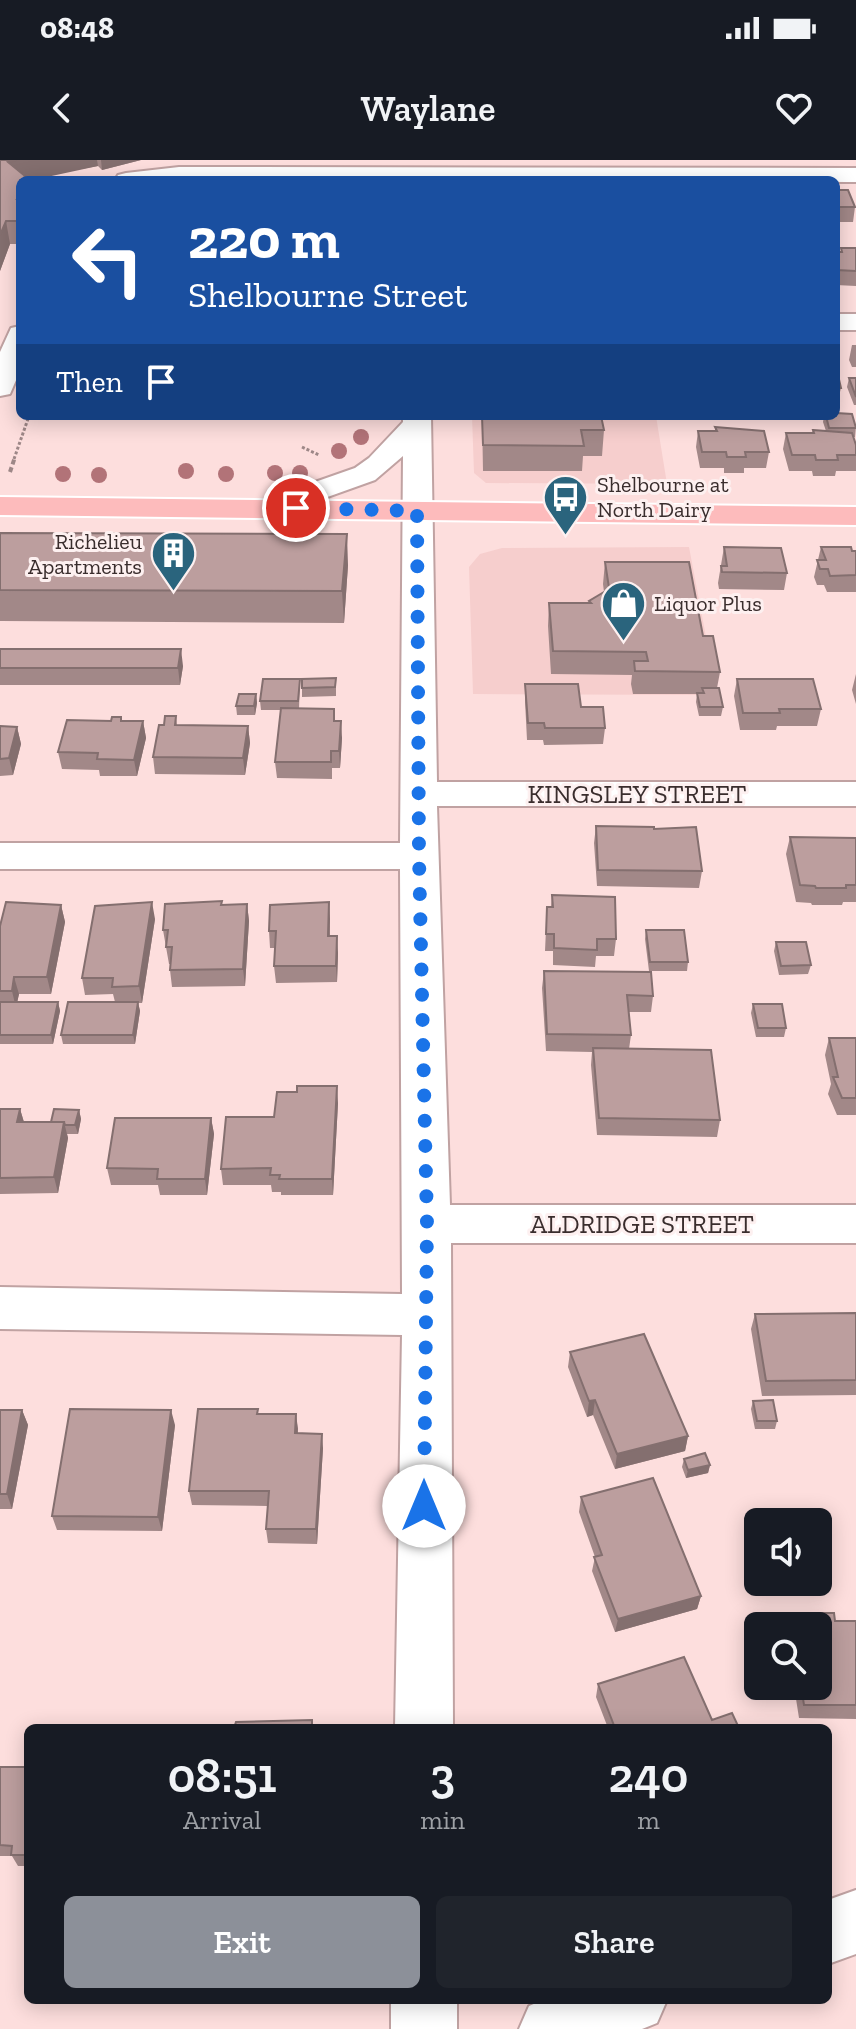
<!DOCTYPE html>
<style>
body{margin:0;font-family:"Zilla Slab",serif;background:#20242c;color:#f1f3f6;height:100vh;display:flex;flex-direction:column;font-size:30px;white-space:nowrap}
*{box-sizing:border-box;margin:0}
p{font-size:26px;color:#9ea1a6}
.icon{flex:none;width:44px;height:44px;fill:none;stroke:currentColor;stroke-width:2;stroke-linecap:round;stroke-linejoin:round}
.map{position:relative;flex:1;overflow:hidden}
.side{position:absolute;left:24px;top:1564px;width:808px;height:280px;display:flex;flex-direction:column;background:#171b24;border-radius:12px;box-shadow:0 4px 20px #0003}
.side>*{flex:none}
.top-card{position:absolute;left:16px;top:16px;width:824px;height:244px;border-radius:12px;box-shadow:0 4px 20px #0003;background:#1a4fa0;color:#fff;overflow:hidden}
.buttons{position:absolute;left:744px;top:1348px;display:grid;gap:16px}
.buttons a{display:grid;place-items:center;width:88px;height:88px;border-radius:12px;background:#171b24;box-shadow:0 4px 20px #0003;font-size:40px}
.pin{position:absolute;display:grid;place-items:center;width:68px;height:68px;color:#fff;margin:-34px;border:4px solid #fff;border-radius:50%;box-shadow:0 2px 8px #0007}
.me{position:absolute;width:88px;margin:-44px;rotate:0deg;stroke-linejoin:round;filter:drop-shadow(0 0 6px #0008)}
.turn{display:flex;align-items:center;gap:28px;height:168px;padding:0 40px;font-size:36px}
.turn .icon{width:104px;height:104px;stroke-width:2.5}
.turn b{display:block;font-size:56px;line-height:68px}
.then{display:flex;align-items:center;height:76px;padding:0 40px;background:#0003;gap:16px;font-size:30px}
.eta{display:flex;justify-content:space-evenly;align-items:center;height:136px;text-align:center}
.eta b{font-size:48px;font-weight:600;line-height:56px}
.action{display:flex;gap:16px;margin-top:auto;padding:16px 40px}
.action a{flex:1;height:92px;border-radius:12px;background:#8c9099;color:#fff;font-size:32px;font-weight:600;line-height:92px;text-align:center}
.action a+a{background:#20242c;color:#f1f3f6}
.status{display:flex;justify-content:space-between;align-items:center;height:56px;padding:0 40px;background:#171b24;direction:ltr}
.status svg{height:22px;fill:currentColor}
header{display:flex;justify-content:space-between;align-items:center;height:104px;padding:0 40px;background:#171b24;font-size:36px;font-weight:600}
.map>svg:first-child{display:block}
.built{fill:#f6cecd}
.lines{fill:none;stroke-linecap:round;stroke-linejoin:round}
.minor-casing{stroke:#c0a2a2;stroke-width:4}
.major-casing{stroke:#fff;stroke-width:4}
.path-far1{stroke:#9d8787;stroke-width:3;stroke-dasharray:3 2;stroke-linecap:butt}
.path{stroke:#9d8787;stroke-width:4;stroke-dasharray:5 3;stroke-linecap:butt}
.minor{fill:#fff;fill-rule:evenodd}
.major{fill:#fdbbbc;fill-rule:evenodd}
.tree{fill:#b27378}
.wall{fill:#a28888}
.shaded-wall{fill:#846f6f}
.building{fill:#bc9e9e;stroke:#846f6f;stroke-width:2}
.route{stroke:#1a73e8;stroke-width:14;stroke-dasharray:0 25.2}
.labels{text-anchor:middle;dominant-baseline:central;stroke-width:6;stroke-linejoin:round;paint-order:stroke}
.far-poi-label{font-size:22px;fill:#392d2d;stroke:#fdf0f0;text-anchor:start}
.street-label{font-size:26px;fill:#392d2d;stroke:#fdf0f0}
</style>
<div class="status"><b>08:48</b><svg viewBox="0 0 49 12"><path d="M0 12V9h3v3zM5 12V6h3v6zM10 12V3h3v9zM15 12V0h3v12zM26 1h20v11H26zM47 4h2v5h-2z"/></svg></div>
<header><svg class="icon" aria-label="back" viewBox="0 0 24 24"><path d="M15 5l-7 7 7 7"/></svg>Waylane<svg class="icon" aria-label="heart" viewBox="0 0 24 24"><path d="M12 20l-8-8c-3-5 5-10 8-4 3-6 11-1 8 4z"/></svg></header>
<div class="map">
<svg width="856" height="1869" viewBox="0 0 856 1869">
<rect width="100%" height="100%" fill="#fddedd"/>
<path class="built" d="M472 256H656L667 324 486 323 474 313Z
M689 387 717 535 473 534 469 407 480 394 502 388Z"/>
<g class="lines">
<defs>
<path id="minor" d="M179 7 856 8V22L115 20 118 15 126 13Z
M836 154H856V170H836Z
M20 166V211L10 234 0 236V192L11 168Z
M403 256H431L437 622H856V646H437L450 1045H856V1083H451L453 1568H395L402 1175 0 1169V1127L402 1134 400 709H0V683H400L403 296 375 320 280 354 269 357 258 354 254 348 258 342 355 308 369 298 403 262Z
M856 1730V1794L828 1804V1740Z
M391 1840H457V1869H391Z
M543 1840H667L657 1863 642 1869H519L529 1846Z"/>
<path id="major" d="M0 337 856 347V365L0 355Z"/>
</defs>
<use href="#minor" class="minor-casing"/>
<use href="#major" class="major-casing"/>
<path class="path-far1" d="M302 287 319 295
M14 299 29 256"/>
<path class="path" d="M10 312 15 297"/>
<use href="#minor" class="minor"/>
<use href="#major" class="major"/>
</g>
<g class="tree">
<circle cx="361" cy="277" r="8"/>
<circle cx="339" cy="291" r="8"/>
<circle cx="186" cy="311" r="8"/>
<circle cx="275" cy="313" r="8"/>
<circle cx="300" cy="313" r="8"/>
<circle cx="63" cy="314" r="8"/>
<circle cx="226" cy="314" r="8"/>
<circle cx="99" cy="315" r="8"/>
</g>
<path class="wall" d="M0 0H141L102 10 98 6 20 20V84H10L0 111Z
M836 30 855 47 853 62H836Z
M841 88H856V126L836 125V92H841Z
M852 185H856V207H852L849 200Z
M836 215 841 228 839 236H836Z
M849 218H856V245H854L847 227Z
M482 256H601L604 270 602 296H583L582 311H483Z
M824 256H836L856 266 855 277H853L856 285V311H836L835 316H813L812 311H789L783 289 786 273H812L813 270 826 271 823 262Z
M715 267 769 292 766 308H744V313H724V308H700L696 287 698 271H715Z
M0 373 348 405 344 463 0 461Z
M724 387 787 413 784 430 719 429 718 423Z
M821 387 856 391V432H827L824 425H817L814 417Z
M605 402 703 476 720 512 717 528 723 547 721 556H699L696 542 697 534H633L631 524 632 515 551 514 548 466 549 443H589V441L604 432 603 424Z
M0 489 183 506 180 525H0Z
M856 514V544L852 530Z
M336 518V536L302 537V528Z
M300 519 299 549H334L335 561 342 578 340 608H332V619L277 618 275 602 281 550H261L260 541Z
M737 519 821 549 817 566H777L776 570H740L734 536Z
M525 524 581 547 605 568 603 584 544 585 543 580H527L525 541Z
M256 534 257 543 255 555H237L236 546Z
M176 556 177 565 248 566 250 583 245 615 155 614 153 597 164 565Z
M122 561H143L146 578 137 616H100L99 610 62 609 58 592Z
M0 566 17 567 21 584 13 615 0 616Z
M596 666 654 669 702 711 699 728 597 726 594 683Z
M790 677 856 678V742H843L842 745H812L811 743 796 742 786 694Z
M552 735 616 779 614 796H596L595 807 553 805V791H545L547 747H551Z
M222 741V745L247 744 249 761 245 826 172 827 170 810V804H169L163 770Z
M329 742 330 776 338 793 337 822 276 823 274 806 275 788H270L269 771Z
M61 745 65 762 51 834H19L17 842H58L60 851 53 884H0V766Z
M155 759 142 843H138L140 851 135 884H63L61 875 115 842 113 834 85 835 82 818Z
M646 770 688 802 687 811H649L645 779Z
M776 782 811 805 808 814 779 815 774 791Z
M544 811 653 836 651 852H628L631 875 629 889 720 960 717 977 597 975 591 905 592 892 546 891 542 828Z
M753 844 786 868 784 877H756L751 853Z
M829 878H856V955H837L828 934 831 924 825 895Z
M338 943 333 1035H281V1032H272L271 1025H223L221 1009 274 957Z
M0 949H20L24 962H51L79 950 81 959 78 974H67L68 978 58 1033 0 1034Z
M211 958 214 974 207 1035H160L158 1025H111L107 1008Z
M856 1153V1235L762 1236 751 1169 755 1154Z
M570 1192 688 1276 685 1291 615 1309 593 1255 587 1257 568 1207Z
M753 1241 777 1261 775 1269H755L751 1249Z
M0 1250H22L28 1265 12 1349H0Z
M258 1254H296L298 1273 323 1288 317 1384 268 1383 266 1369 268 1346 192 1345 189 1331Z
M175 1265 162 1371 57 1370 52 1356Z
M684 1299 710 1305 708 1313 686 1318 682 1307Z
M581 1337 701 1436 697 1449 615 1472 592 1411 595 1397 579 1352Z
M818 1453 835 1461H856V1559L799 1558 794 1526H818V1466H789L791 1461H815Z
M598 1524 712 1560 739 1568H608L596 1537Z
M28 1601V1706H18L12 1696H0V1607H26Z"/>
<path class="shaded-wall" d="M16 0H97L98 6 33 20H20L8 2Z
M101 0H141L102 10Z
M6 61 10 84 0 111V75Z
M347 374 348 405 344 463 342 431Z
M181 489 183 506 180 525 178 508Z
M256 534 257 543 255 555 254 546Z
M143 561 146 578 137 616 134 600Z
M341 561 342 578 340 608 339 591Z
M248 566 250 583 245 615 243 598Z
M17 567 21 584 13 615 9 598Z
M152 742 155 759 142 843 139 826Z
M329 742 330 759 329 793 328 776Z
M247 744 249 761 245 826 243 809Z
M61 745 65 762 51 834 47 817Z
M337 776 338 793 337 822 336 806Z
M14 817 19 834 16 848 12 831Z
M58 842 60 851 53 884 51 875Z
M138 842 140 851 135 884 133 875Z
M337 926 338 943 333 1035 332 1019Z
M20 949 25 966 17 962Z
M79 950 81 959 78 974 75 965Z
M211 958 214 974 207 1035 205 1019Z
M64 962 68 978 58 1033 54 1017Z
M595 1240 593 1255 587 1257 589 1241Z
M22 1250 28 1265 12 1349 7 1334Z
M171 1250 175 1265 162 1371 158 1357Z
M296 1254 298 1269 296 1288 295 1273Z
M322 1274 323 1288 317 1384 316 1369Z
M688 1276 685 1291 615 1309 617 1294Z
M710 1305 708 1313 686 1318 688 1310Z
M701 1436 697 1449 615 1472 618 1459Z"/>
<path class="building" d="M0 0H16L8 2 25 16 23 20H20V34L17 39H20V57L18 61H6L0 75Z
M836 30H848L855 47H836Z
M841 88H856V111L836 110V92H842Z
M836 215H838L841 228H836Z
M849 218H856V237Z
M836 253 852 254 856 268H829L826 256H836Z
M482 256H601L604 270H581L584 286 483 285Z
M715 267 764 271 769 292H745L746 297H727L726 292H702L698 271H717Z
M813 270 852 273 856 285V295H837L838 300H816L815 295H792L786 273H814Z
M0 373 347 374 342 431 0 430Z
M724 387 781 388 787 413 722 412 721 406H727Z
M821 387H851L852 391H856V415L830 416 828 409H820L817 400H826Z
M605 402H689L703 476H713L720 512 635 511 634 501H648L646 492 553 491 549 443H591L589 441 604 432 610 434Z
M0 489H181L178 508H0Z
M336 518 335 527 302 528V519Z
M263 519H300L298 541H260Z
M737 519H813L821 549H779L780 553H743Z
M525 524H578L581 547H603L605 568H545L544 563H528Z
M702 528H719L723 547H700L697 533H704Z
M239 534H256L254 546H236Z
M281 548 334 549V561H341L339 591H331V602H275Z
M165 556H176L175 565 248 566 243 598 153 597 159 565H164Z
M112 557H121V561H143L134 600 97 599 98 593 58 592 67 560 111 561Z
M0 566 17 567 9 598 0 599Z
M596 666 654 667V669L696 667 702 711 598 710Z
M790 677 856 678V725H846V728H816L815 726 800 725Z
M552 735 615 737 616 779H597V790L554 788V774H546L547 747H553Z
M222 741 221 745 247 744 243 809 170 810 172 787H166L168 770H163L165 744Z
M6 742 61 745 47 817H14L12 831H0V766Z
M152 742 139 826 112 827 113 818H82L95 746Z
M329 742 328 776H337L336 806H274L276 771H269L270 745Z
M646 770H684L688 802H650Z
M776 782H806L811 805 781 806Z
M544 811 651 812 653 836 627 835 631 875 547 874Z
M0 842H58L51 875H0Z
M68 842H138L133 875H61Z
M753 844H782L786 868H758Z
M829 878H856V938H842L833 917H838Z
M593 888 711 890 720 960 599 958Z
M297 926H337L332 1019H279L280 1015H270L271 1008 221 1009 226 957H274L277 932H297Z
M0 949H20L17 962H64L54 1017 0 1018Z
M54 949 79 950 75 965H65L64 962H51Z
M115 958H211L205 1019H157L158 1009 107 1008Z
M856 1153V1220L766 1221 755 1154Z
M644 1174 688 1276 617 1294 595 1240 589 1241 570 1192Z
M773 1240 777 1261H757L753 1241Z
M70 1249 171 1250 158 1357 52 1356Z
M198 1249H258L257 1254H296L295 1273 322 1274 316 1369H266L269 1331H189Z
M0 1250H22L7 1334H0Z
M705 1293 710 1305 688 1310 684 1299Z
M653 1318 701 1436 618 1459 594 1397 602 1395 581 1337Z
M818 1453H834L835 1461H856V1545H804L801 1526H818V1466H792L791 1461H819Z
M684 1497 712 1560 732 1553 739 1568H615L598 1524Z
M312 1560V1568H234L236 1562Z
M26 1601H28V1695H11L12 1686 0 1685V1607H26Z"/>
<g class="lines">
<path class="route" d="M296 348 417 351 419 696 427 1064 424 1346"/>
</g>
<defs>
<symbol id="bus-pin" viewBox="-11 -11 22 30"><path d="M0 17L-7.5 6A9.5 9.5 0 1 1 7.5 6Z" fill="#2a647d" stroke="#fdf0f0"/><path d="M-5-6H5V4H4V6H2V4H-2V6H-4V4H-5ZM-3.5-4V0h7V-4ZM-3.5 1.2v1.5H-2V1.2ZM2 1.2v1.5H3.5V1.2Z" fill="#fff"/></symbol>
<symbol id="building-pin" viewBox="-11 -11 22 30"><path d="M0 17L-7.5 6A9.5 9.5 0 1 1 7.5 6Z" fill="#2a647d" stroke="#fdf0f0"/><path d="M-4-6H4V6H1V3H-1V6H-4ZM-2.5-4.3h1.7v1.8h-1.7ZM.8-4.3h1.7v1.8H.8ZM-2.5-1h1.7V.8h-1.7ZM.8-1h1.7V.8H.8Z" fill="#fff"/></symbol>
<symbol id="shop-pin" viewBox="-11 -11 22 30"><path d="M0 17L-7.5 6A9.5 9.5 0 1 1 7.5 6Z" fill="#2a647d" stroke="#fdf0f0"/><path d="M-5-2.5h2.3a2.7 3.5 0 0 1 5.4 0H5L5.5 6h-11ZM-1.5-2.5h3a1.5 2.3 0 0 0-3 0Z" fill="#fff"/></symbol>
</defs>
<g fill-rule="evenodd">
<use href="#bus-pin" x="540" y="312" width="51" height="69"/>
<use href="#building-pin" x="148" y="368" width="51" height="69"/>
<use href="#shop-pin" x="598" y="418" width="51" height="69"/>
</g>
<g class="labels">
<g class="far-poi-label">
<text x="597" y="324">Shelbourne at<tspan x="597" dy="25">North Dairy</tspan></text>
<text x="142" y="381" text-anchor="end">Richelieu<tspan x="142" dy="25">Apartments</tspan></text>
<text x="654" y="443">Liquor Plus</text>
</g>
<g class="street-label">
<text x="637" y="634">KINGSLEY STREET</text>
<text x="642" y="1064">ALDRIDGE STREET</text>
</g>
</g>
</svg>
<div class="buttons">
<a><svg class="icon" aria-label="sound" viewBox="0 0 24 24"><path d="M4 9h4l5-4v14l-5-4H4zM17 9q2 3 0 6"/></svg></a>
<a><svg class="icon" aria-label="search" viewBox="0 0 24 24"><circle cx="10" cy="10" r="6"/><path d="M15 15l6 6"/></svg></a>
</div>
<div class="pin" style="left:296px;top:348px;background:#d93025"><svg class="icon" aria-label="arrive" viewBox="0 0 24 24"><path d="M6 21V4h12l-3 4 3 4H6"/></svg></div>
<svg class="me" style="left:424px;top:1346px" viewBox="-20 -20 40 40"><circle r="19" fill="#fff"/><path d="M0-13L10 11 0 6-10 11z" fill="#1a73e8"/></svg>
<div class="top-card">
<div class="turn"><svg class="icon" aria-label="left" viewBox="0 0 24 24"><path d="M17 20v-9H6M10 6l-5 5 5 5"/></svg><div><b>220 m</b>Shelbourne Street</div></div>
<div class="then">Then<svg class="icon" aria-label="arrive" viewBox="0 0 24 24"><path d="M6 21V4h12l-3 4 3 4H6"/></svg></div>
</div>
<section class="side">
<div class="eta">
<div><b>08:51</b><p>Arrival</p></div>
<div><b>3</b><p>min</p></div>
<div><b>240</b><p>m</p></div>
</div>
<div class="action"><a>Exit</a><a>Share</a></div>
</section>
</div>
